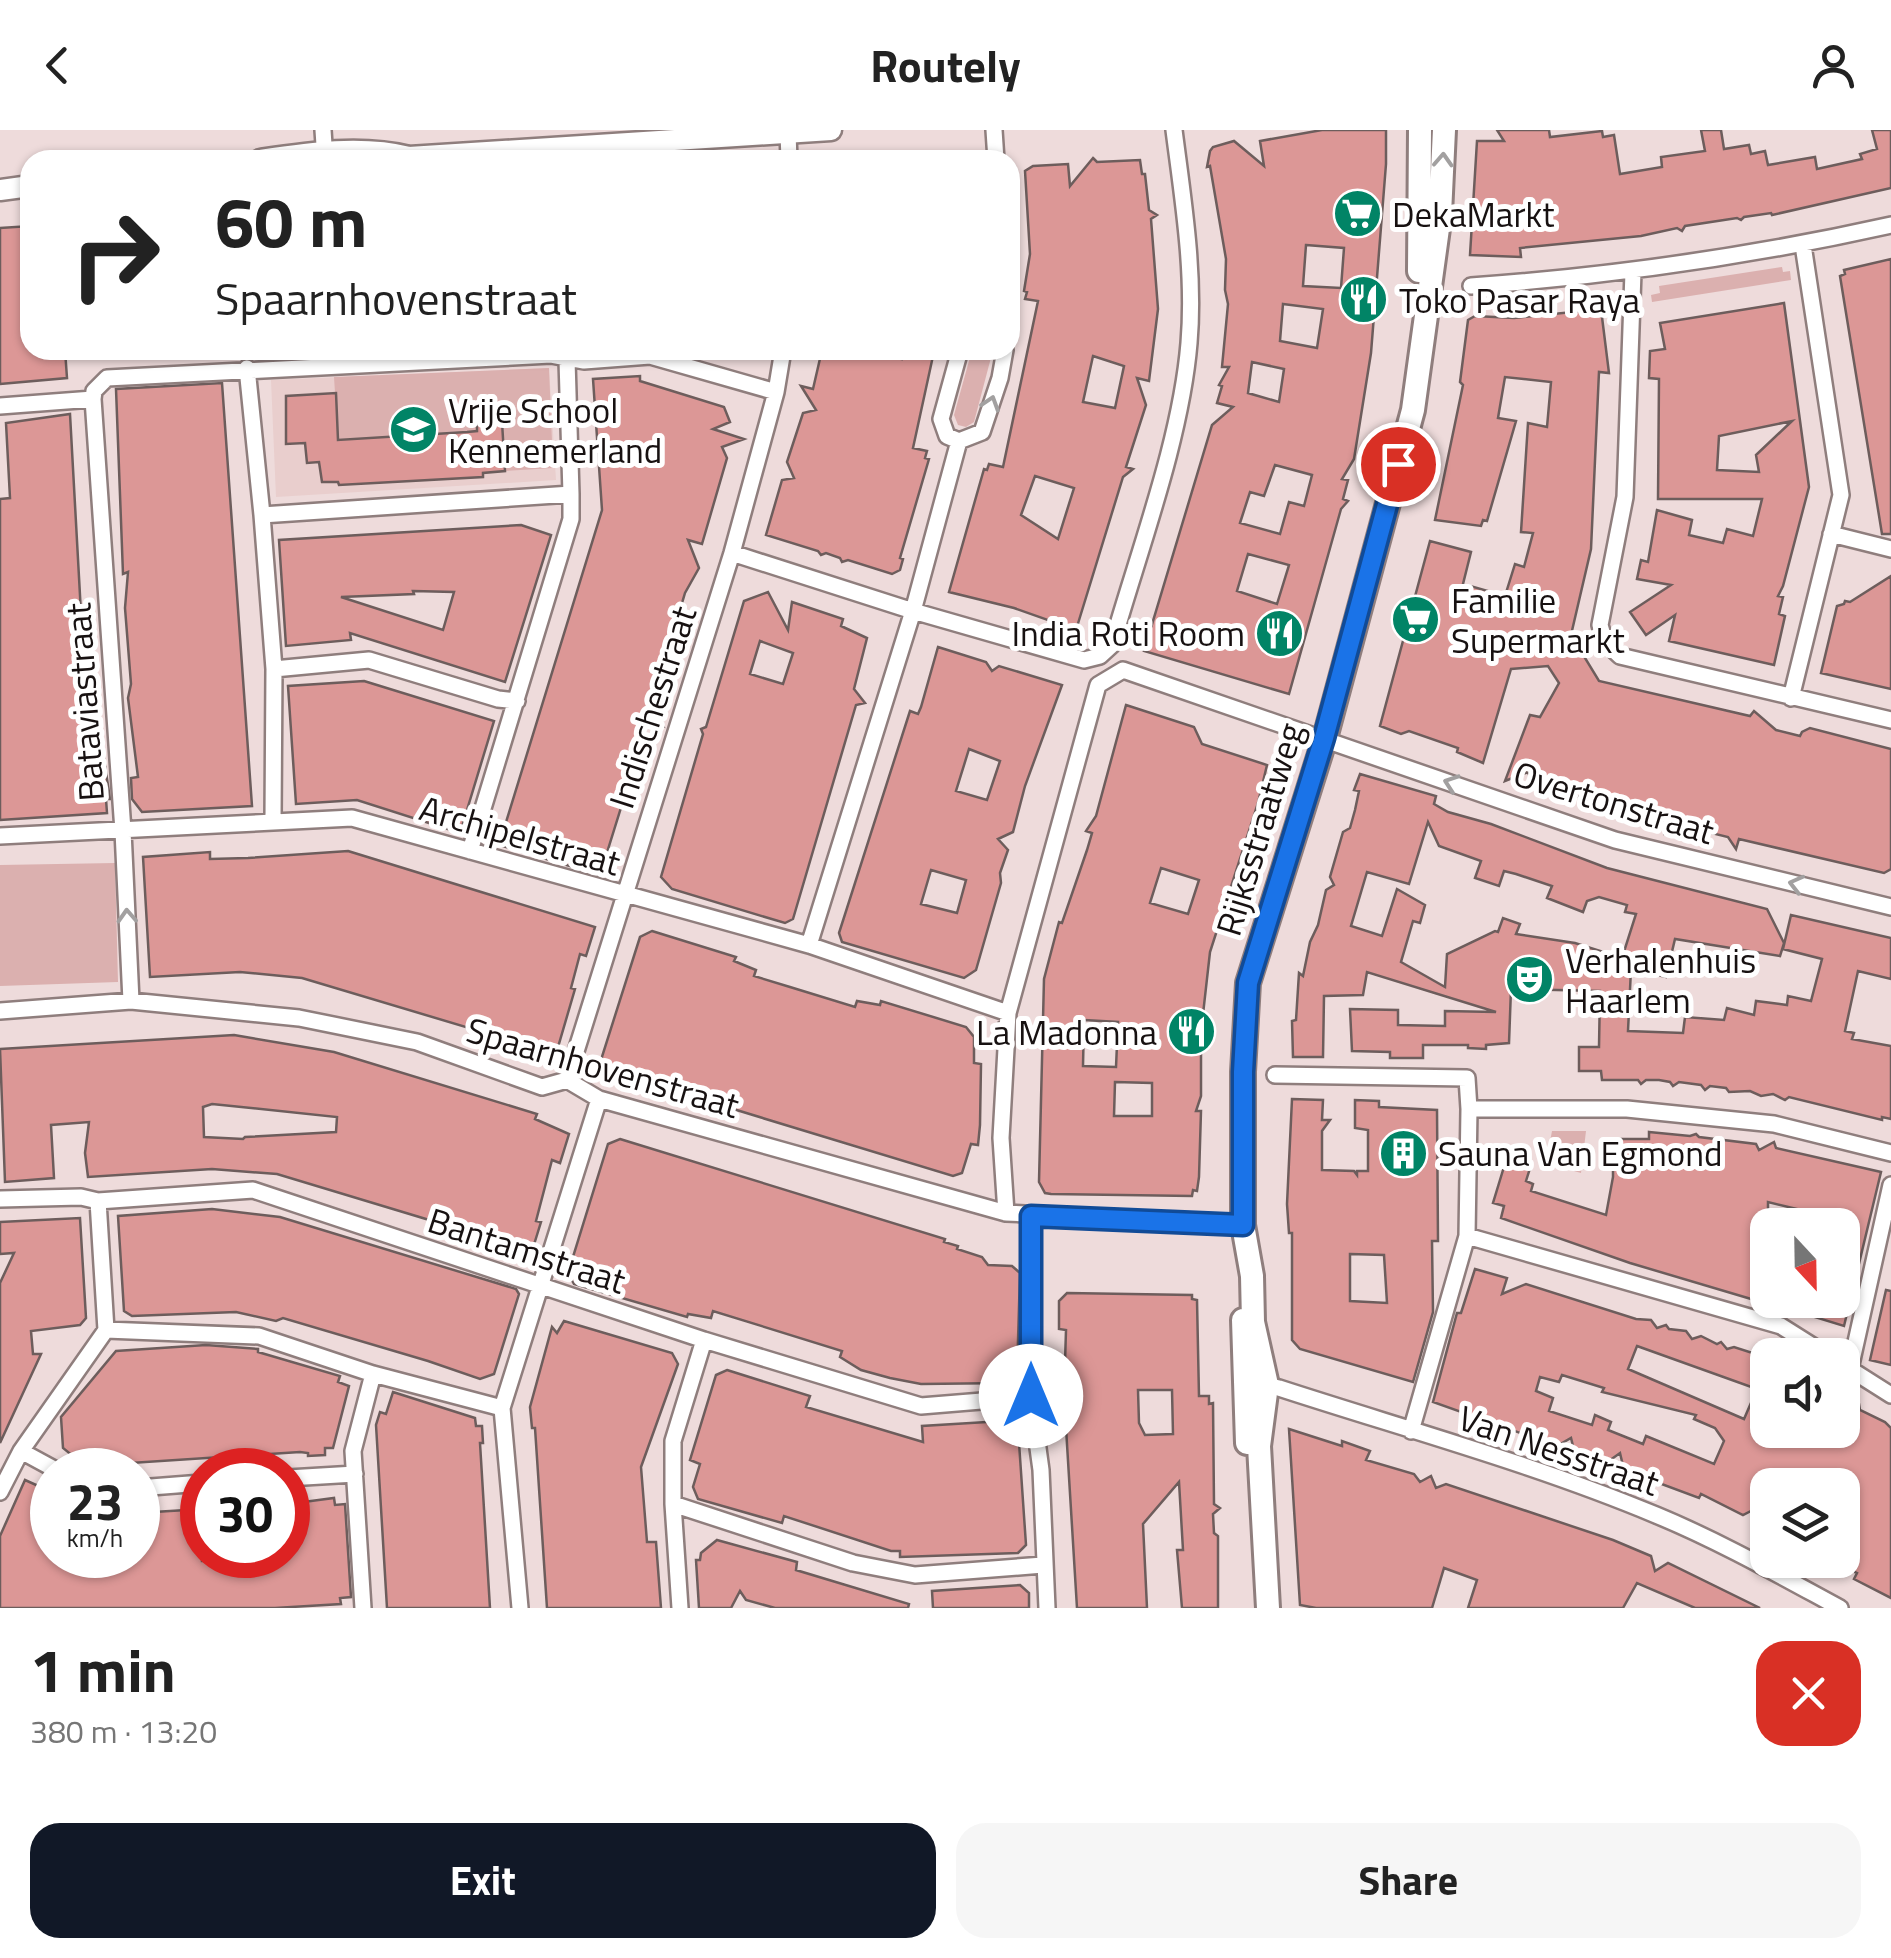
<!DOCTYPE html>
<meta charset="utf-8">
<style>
body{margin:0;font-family:"Titillium Web",sans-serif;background:#f6f6f6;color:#222;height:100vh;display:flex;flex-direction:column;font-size:38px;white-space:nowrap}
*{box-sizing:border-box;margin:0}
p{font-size:32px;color:#767676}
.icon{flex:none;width:55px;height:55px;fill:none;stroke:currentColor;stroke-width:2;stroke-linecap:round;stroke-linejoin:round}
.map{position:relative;height:1478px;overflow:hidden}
.panel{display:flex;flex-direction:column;background:#fff;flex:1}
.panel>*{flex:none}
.top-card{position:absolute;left:20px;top:20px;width:1000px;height:210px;border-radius:30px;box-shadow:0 2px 8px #0004;background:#fff;color:#222;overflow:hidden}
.needle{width:65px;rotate:158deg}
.fabs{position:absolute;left:1750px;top:1078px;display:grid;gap:20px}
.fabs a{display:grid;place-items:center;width:110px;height:110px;border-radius:20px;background:#fff;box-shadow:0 2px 8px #0004;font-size:50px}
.speed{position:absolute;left:30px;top:1318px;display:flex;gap:20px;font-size:50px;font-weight:700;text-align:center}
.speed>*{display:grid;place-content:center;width:130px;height:130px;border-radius:50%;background:#fff;box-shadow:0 2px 8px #0004;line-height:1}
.speed small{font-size:25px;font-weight:400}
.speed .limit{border:15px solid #d22;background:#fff;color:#111}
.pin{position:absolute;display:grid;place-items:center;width:85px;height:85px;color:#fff;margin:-42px;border:5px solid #fff;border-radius:50%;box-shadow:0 2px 10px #0007}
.me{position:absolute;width:110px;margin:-55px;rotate:0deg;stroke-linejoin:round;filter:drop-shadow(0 0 8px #0008)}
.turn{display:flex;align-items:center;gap:35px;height:210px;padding:0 30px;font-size:45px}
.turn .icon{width:130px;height:130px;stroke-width:2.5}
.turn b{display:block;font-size:70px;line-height:85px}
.round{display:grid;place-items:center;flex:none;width:105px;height:105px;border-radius:30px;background:#f6f6f6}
.headline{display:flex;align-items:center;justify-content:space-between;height:170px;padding:0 30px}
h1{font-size:60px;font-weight:700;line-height:75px}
.button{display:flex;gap:20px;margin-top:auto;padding:20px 30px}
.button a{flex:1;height:115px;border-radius:30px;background:#111827;color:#fff;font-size:40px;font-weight:700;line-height:115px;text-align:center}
.button a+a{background:#f6f6f6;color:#222}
header{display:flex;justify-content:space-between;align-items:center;height:130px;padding:0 30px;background:#fff;font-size:45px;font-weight:700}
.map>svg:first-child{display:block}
.built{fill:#e9cecd}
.green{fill:#dbb0af}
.building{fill:#dc9796;stroke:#6d5d5c;stroke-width:2.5;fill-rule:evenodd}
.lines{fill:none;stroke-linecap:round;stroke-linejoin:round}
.minor-casing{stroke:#8f7e7d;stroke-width:20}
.tertiary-casing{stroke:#8f7e7d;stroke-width:25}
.secondary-casing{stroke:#8f7e7d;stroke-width:28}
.minor{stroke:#fff;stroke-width:15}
.tertiary{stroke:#fff;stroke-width:20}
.secondary{stroke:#fff;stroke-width:22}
.oneway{stroke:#a2a0a0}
.route-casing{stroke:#114b97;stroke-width:25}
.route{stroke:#1a73e8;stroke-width:18}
.labels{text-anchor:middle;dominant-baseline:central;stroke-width:10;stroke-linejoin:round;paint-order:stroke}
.poi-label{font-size:35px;fill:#171111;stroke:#fff;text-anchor:start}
.street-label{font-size:35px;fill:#171111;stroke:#fff}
</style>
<header><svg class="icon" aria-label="back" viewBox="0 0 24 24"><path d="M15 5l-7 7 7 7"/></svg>Routely<svg class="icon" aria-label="person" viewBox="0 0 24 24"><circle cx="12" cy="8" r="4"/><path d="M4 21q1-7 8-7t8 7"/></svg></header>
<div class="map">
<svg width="1891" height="1478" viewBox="0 0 1891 1478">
<rect width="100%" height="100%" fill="#eedbdb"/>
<path class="built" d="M549 238 556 350 276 367 271 250Z"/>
<path class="green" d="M1782 137 1783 142 1790 141 1791 150 1652 172 1651 165 1660 163 1659 156Z
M972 220H993L974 292 966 297 958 295 954 285Z
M549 238 553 338 505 341 502 292 479 293 477 301 338 310 334 247Z
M115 733 118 852 0 856V735Z
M1552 1001H1586L1581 1043 1546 1033Z"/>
<path class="building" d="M1322 0H1386V34L1371 223 1354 329 1342 349 1348 350 1343 369 1348 371 1341 379 1289 564 1144 521 1212 295 1233 277 1217 273 1222 256 1219 255 1229 237H1222L1228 174 1225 160 1226 129 1210 36 1207 37 1210 21 1213 17 1234 11 1264 36 1260 11ZM1306 115 1344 118 1341 158 1303 156ZM1283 174 1323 179 1317 218 1280 211ZM1252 232 1284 239 1279 272 1248 263ZM1275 335 1312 345 1304 376 1289 372 1280 404 1240 393 1250 362 1264 366ZM1248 424 1289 435 1277 474 1237 461Z
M1497 0H1549L1550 7 1602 1 1603 7 1614 5 1620 44 1662 37 1661 27 1705 21 1701 0H1721L1724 19 1749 15 1751 24 1765 21 1768 35 1815 27 1817 39 1862 29 1860 24 1877 19 1872 0H1891V58L1772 85 1771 83 1744 87 1741 90 1737 88 1685 96 1682 101 1677 98 1641 106 1520 118 1521 127 1470 125 1477 11H1504Z
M1093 28 1097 32 1140 30 1142 44H1145L1149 80 1157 85 1151 89 1158 179 1149 251 1137 248 1146 275 1126 337 1133 339 1123 347 1076 500 1014 478 949 462 984 339 987 340 989 334 1003 337 1038 171 1025 169 1027 162 1024 161 1030 124 1025 41 1033 36 1068 34 1070 56ZM1093 226 1124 236 1115 278 1083 272ZM1035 346 1074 358 1058 409 1021 385Z
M30 96V220H65L67 248 0 254V98Z
M1891 129V404H1882L1840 146 1845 144 1844 140Z
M1784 173 1809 357 1783 456 1778 466 1783 467 1779 484 1785 486 1774 535 1669 511 1675 485 1646 505 1630 482 1671 455 1637 449 1641 430 1648 432 1657 380 1692 390 1689 405 1723 413 1727 399 1753 406 1762 369H1658L1659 249 1649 248 1650 221 1665 219 1660 193ZM1792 291 1756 325 1759 342 1717 340 1719 306Z
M1601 179 1609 243 1599 242 1591 419 1571 505 1599 551 1750 586 1754 581 1776 600 1800 606 1802 602 1810 598 1891 619V739L1884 743 1739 709 1736 719 1728 707 1679 695 1665 703 1668 692 1645 686 1640 690 1637 685 1621 681 1616 674 1605 679 1598 665 1588 670 1531 650 1528 642 1505 651 1530 585 1540 587 1559 553 1548 536 1511 539 1483 633 1457 622 1458 618 1409 601 1401 604 1380 596 1430 411 1471 422 1463 454 1505 466 1515 434 1524 437 1533 403 1521 402 1528 293 1547 297 1551 252 1505 247 1498 288 1516 291 1487 391 1483 390 1481 396 1435 390 1463 255 1460 252 1468 190 1475 186 1514 188Z
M822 220H855L902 229 906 220H930L929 225 933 226 913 318 927 321 925 328 929 329 900 428 903 429 900 440 892 444 848 430 842 432 840 428 826 423 821 425 818 421 766 405 782 350 794 348 787 332 803 283 816 280 801 256 813 259Z
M640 246V251L724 277 730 292 713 299 744 309 722 317 727 328 702 414 688 410 699 438 685 463 653 571 654 580 663 596 648 591 600 745 499 715 602 380 593 249Z
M222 253 252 676 142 682 132 669 131 648 138 647 128 568 131 554 125 478 128 442 123 444 116 259Z
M336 263 338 310 467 302 477 301V293L502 292 505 341 483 343V347L339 355 338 352H322L319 332 307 333 305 313 286 314V266Z
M70 284 86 574 88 575 91 622H103L110 669H106L107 683 0 690V369L10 368 6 293Z
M521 395 551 405 505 552 350 503 351 510 286 516 279 410ZM413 461 454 462 443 500 341 467 414 464Z
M1891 446V559L1821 543 1837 476 1844 474 1845 471 1850 472Z
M768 462 788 500 792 472 843 489 841 496 867 508 854 559 865 573 856 575 793 789 785 793 672 759 661 747 703 604 701 599 706 597 744 471ZM760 511 793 523 783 554 750 544Z
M938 517 986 532 992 541 999 536 1062 555 1025 656 1013 702 998 709 1008 720 1000 743 1001 753 976 840 964 848 842 812 839 803 910 581 918 584 921 577ZM969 619 1000 631 987 670 956 661ZM931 740 966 750 957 783 921 774Z
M364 551 494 591 460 703 357 670 296 674 288 556Z
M1126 575 1194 597 1202 614 1267 635 1258 673 1210 822 1201 902V966L1196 981H1201L1199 1047 1197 1061 1193 1060 1192 1066 1051 1064 1045 1063 1039 1052 1044 849 1059 792 1062 793 1087 720 1092 703 1086 701 1096 686ZM1161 738 1199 750 1188 784 1150 773ZM1084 890 1118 892 1116 937 1083 936ZM1115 952 1152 953V986H1114Z
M1360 644 1436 666 1434 674 1448 682 1491 694 1607 738 1767 779 1784 813 1780 826 1675 809 1666 847 1631 839 1628 901 1683 903 1685 887 1724 890 1727 878 1754 885 1756 871 1787 875 1788 866 1811 871 1822 829 1783 819 1791 785 1891 808V849L1858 841 1845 901 1854 903 1852 909 1891 916V989L1882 987V990L1789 967 1785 970 1773 964 1761 966 1750 961 1729 962 1726 958 1710 956 1705 960 1701 955 1679 952 1673 956 1670 952 1659 950H1646L1641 954 1638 950H1602L1601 941H1579V917H1599L1600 861 1511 859 1509 913 1486 915V919L1468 918V915H1423V928H1390V922L1352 921 1350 879 1398 880V895L1445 896V881L1496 882 1367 842 1363 865 1324 866 1323 927H1293L1292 891 1296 890 1299 843 1303 846 1310 812 1318 795 1326 760 1334 755 1330 747 1343 702 1350 698 1355 680 1359 661 1354 660ZM1428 692 1439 716 1481 731 1475 748 1499 756 1504 741 1516 744 1552 756 1547 768 1583 782 1587 771 1599 767 1627 775 1625 782 1636 784 1622 828 1575 813 1516 804 1520 794 1503 788 1498 802 1495 801 1447 824 1445 857 1401 832 1413 791 1420 793 1425 775 1397 759 1382 806 1351 796 1367 742 1409 754Z
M348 721 595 797 586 826 580 824 571 858 575 859 556 924 302 848 240 842 150 847 143 727 210 722V729L248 728Z
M652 801 736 827 734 831 756 840 754 846 790 857 855 877 857 871 880 875 881 871 966 897 974 907V933L981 934 980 995 978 1015 971 1014 962 1043 953 1046 605 940 600 933 640 807Z
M234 905 334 922 537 984 535 989 569 1004 560 1033 552 1030 536 1091 541 1092 532 1121 277 1044 212 1039 88 1047 85 1023 89 992 51 995 54 1048 5 1052 0 919ZM212 974 337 987 336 1002 245 1007 243 1009 204 1007 203 977Z
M1292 969 1323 970 1322 990H1330L1322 1001V1040L1354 1041 1357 1045V1041H1368V1000L1355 998V970L1379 971V977L1437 980 1438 1111H1432L1433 1182 1413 1252 1300 1219 1292 1210V1103H1289L1287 1074ZM1350 1124 1384 1125 1387 1173 1350 1171Z
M1649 1002 1690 1006 1696 1004 1699 1007 1756 1014 1759 1020 1774 1012 1776 1018 1881 1042 1844 1196 1769 1173V1170H1842V1095H1802L1805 1081 1768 1072V1174L1630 1133 1501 1088 1504 1076 1493 1073 1507 1027 1531 1035 1526 1051 1533 1054 1531 1061 1606 1085 1613 1047V1009H1649Z
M620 1009 945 1109 944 1112 958 1116 957 1119 982 1127 988 1135 1012 1136 1020 1143 1017 1244 1008 1253 921 1254 890 1248 861 1240 840 1227 842 1221 713 1181 711 1188 688 1184 687 1187 574 1154 568 1143 608 1014Z
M212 1079 280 1087 516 1159 519 1164 494 1244 480 1249 428 1231 283 1188 276 1191 236 1182 132 1186 124 1181 118 1086Z
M80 1088 86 1188 80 1195 31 1201 33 1224H41L0 1313V1153L14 1123 0 1124V1092Z
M1475 1139 1507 1148 1502 1164 1526 1154 1636 1189 1651 1190 1657 1198 1666 1195 1669 1199 1686 1201 1692 1209 1701 1206 1717 1214 1721 1212 1727 1219 1734 1217 1768 1228V1300H1842V1269L1854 1276 1859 1274 1860 1280 1885 1292 1891 1298V1468L1854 1449 1857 1443 1830 1430H1842V1355H1768L1767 1419 1751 1381 1743 1385 1701 1364 1699 1368 1624 1340 1620 1323 1606 1333 1574 1320 1571 1308 1557 1316 1433 1272 1457 1183H1461ZM1637 1216 1757 1259 1744 1289 1628 1239ZM1562 1245 1604 1258 1602 1262 1696 1285 1694 1289 1715 1298 1724 1311 1714 1334 1646 1306 1643 1314 1608 1300 1611 1292 1595 1285 1592 1295 1549 1281 1553 1268 1536 1261 1540 1247 1559 1252Z
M1886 1160 1891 1161V1235L1870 1230Z
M1067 1163 1192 1165V1169L1197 1170 1199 1266H1209V1274L1213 1273 1214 1374 1220 1378 1213 1384 1214 1403 1218 1406V1478H1182L1177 1420H1183L1179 1352 1143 1394 1147 1478H1077L1064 1265 1066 1200 1059 1199V1171ZM1138 1260H1172L1173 1304 1145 1305 1139 1293Z
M564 1191 672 1223 678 1234 641 1337 647 1412H656L661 1478H547L535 1298H532L530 1277 552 1197 557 1203Z
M206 1215 258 1219V1222L340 1246 338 1252 349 1256 333 1318H325V1325L308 1326V1323L300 1322 85 1336 63 1318 61 1287 116 1221Z
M727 1240 810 1266 806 1277 923 1312 922 1296 1003 1291 1004 1293H1012L1018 1298 1026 1415 1018 1423 900 1427V1421H891L784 1386 782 1393 698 1369 693 1357 700 1334 690 1330 716 1245Z
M393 1262 475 1288 476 1296H482L483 1313H480L490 1478H387L376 1295 380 1282 386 1284Z
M1289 1299 1342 1316V1311L1370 1321 1366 1330 1414 1344 1420 1352 1431 1346 1436 1358 1446 1354 1613 1410 1651 1426 1655 1441 1668 1433 1760 1478H1695L1637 1453 1623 1478H1468L1477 1450 1444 1438 1432 1478H1316L1300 1475Z
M25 1350 52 1362V1425H74L72 1431 138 1425V1383L202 1379V1431L238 1429V1425H288V1374L334 1368 335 1375 345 1374 351 1467 340 1468 341 1474 275 1478H0V1406Z
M717 1410 797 1432 796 1440 909 1474 908 1478H775L746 1470 740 1461 731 1478H699L696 1430H700L701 1423Z
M1020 1455 1029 1463V1478H933L932 1461Z"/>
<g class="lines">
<defs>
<path id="minor" d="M323 0 325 30
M994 0 996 30
M788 3 789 30
M1633 142 1625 367 1600 495 1605 512 1620 526 1891 590
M1471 156C1613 146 1752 126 1891 95
M247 238 262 385 571 364 567 230
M93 269 123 701 131 871
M0 276 93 269 94 261 107 248 551 225 584 231 650 226 776 262
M959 311 982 302 1000 248 1005 220
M959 311 947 306 941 289 960 220
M262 385 274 539 273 690
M1831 404 1891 419
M732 423 913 481 1084 530 1100 526 1112 515C1139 420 1181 310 1189 213 1195 142 1183 70 1174 0
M274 539 369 530 498 569 517 571
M1791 568 1841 365 1803 115
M0 706 352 688 809 815 1008 883
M470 721 571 389V364
M809 815 913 481 959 311
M0 881 131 871 299 888 417 912 542 957 567 950 599 969 1006 1083 1243 1095
M1275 945 1467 948 1469 979H1627L1774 994 1891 1023
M567 950 732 423 776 262 783 220
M0 1069 81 1067 98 1071 253 1060 704 1210 921 1276 1031 1267
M1006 1083 1001 1008 1008 883 1098 555 1123 540 1615 710 1891 777
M1031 1086V1267L1041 1340 1047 1478
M1467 1106 1781 1196 1827 1225
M106 1200 259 1206 373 1244 502 1278
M1842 1234 1891 1265
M1850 1239 1891 1055
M1258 1253 1279 1258C1405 1299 1534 1334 1656 1385 1719 1411 1779 1445 1840 1478
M1411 1301 1467 1106 1469 979
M21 1321 56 1340
M288 1348 355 1344
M138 1358 202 1353
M0 1362 21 1321 106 1200 98 1071
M673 1374 853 1433 915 1445 1043 1435
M363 1478 353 1321 373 1244
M520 1478 502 1278 599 969
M680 1478 673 1374V1311L704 1210"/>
<path id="tertiary" d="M260 30C308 23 361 15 409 27L831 0
M0 60 30 56"/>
<path id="secondary" d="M1419 141 1420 0
M1243 1190 1247 1313
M1268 1478 1259 1316 1267 1255 1253 1192 1252 1146 1243 1095V942L1248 853 1325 608 1413 280 1440 84 1444 0"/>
</defs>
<use href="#minor" class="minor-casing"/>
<use href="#tertiary" class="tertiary-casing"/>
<use href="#secondary" class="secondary-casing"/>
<use href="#minor" class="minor"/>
<use href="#tertiary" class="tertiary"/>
<use href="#secondary" class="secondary"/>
</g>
<defs><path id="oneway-chevron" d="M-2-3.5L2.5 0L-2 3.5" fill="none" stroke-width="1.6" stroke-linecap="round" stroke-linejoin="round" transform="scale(2.5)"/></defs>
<g class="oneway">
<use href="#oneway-chevron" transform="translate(1443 30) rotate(-87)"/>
<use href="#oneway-chevron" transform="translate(991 273) rotate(-72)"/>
<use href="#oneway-chevron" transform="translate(1451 653) rotate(-161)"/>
<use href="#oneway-chevron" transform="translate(1796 754) rotate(-166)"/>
<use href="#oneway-chevron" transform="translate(127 786) rotate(-93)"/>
</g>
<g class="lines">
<defs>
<path id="route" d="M1031 1266V1086L1243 1095V942L1248 853 1324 608 1398 334"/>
</defs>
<use href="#route" class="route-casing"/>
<use href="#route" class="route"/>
</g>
<defs>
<symbol id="supermarket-disc" viewBox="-11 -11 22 22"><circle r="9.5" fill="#018466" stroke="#fff"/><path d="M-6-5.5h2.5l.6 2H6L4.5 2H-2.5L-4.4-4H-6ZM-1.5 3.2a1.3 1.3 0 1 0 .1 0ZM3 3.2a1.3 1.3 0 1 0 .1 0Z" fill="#fff"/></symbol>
<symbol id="restaurant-disc" viewBox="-11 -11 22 22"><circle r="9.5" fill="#018466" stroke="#fff"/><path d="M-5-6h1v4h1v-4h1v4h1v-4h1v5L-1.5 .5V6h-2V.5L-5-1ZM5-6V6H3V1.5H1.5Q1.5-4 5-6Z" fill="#fff"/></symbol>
<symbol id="school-disc" viewBox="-11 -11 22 22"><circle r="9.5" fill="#018466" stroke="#fff"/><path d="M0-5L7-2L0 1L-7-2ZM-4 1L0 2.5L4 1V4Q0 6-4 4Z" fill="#fff"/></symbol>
<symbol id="theatre-disc" viewBox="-11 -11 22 22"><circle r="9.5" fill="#018466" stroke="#fff"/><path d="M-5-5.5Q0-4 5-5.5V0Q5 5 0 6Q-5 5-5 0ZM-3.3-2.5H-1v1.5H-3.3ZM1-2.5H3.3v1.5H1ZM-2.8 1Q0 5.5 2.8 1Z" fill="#fff"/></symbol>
<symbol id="building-disc" viewBox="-11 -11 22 22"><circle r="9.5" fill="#018466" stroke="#fff"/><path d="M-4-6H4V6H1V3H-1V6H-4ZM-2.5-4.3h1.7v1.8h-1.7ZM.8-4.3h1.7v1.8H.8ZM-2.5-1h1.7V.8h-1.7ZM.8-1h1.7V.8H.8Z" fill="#fff"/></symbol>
</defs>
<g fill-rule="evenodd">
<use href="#supermarket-disc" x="1330" y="56" width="55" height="55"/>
<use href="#restaurant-disc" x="1336" y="142" width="55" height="55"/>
<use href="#school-disc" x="386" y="272" width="55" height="55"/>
<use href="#supermarket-disc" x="1388" y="462" width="55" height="55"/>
<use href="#restaurant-disc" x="1252" y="476" width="55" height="55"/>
<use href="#theatre-disc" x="1502" y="822" width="55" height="55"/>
<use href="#restaurant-disc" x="1164" y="874" width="55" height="55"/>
<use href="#building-disc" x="1376" y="996" width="55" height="55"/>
</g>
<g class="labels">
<g class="poi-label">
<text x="1392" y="84">DekaMarkt</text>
<text x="1399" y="170">Toko Pasar Raya</text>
<text x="448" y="280">Vrije School<tspan x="448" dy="40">Kennemerland</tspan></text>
<text x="1451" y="470">Familie<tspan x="1451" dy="40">Supermarkt</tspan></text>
<text x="1245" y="503" text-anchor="end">India Roti Room</text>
<text x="1565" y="830">Verhalenhuis<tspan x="1565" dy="40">Haarlem</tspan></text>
<text x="1157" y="902" text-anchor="end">La Madonna</text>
<text x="1438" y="1023">Sauna Van Egmond</text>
</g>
<g class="street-label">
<text transform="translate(84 572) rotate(-94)">Bataviastraat</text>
<text transform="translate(652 577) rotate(-72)">Indischestraat</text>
<text transform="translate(1614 672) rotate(17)">Overtonstraat</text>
<text transform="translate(1259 699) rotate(-73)">Rijksstraatweg</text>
<text transform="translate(520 705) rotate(16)">Archipelstraat</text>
<text transform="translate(603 937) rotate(16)">Spaarnhovenstraat</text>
<text transform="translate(527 1120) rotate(18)">Bantamstraat</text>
<text transform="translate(1559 1320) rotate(19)">Van Nesstraat</text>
</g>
</g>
</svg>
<div class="fabs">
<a><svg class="needle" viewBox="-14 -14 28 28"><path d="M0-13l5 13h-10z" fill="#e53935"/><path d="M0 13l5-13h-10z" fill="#767676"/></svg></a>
<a><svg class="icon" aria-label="sound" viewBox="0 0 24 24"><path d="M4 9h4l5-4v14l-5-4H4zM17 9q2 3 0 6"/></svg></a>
<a><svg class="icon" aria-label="layers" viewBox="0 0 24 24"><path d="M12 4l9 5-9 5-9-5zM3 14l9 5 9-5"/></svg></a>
</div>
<div class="speed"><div>23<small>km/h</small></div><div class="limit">30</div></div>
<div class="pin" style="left:1398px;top:334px;background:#d93025"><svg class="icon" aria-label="arrive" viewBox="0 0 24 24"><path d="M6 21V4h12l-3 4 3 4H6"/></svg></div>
<svg class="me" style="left:1031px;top:1266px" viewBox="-20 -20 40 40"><circle r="19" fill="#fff"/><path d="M0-13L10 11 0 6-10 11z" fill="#1a73e8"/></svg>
<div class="top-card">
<div class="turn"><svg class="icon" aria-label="right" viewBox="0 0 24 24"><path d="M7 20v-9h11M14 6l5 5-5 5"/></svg><div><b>60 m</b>Spaarnhovenstraat</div></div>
</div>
</div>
<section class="panel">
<div class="headline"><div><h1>1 min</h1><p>380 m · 13:20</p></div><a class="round" style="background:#d93025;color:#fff"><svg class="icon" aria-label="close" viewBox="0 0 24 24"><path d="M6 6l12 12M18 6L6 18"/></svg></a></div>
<div class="button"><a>Exit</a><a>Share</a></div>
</section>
